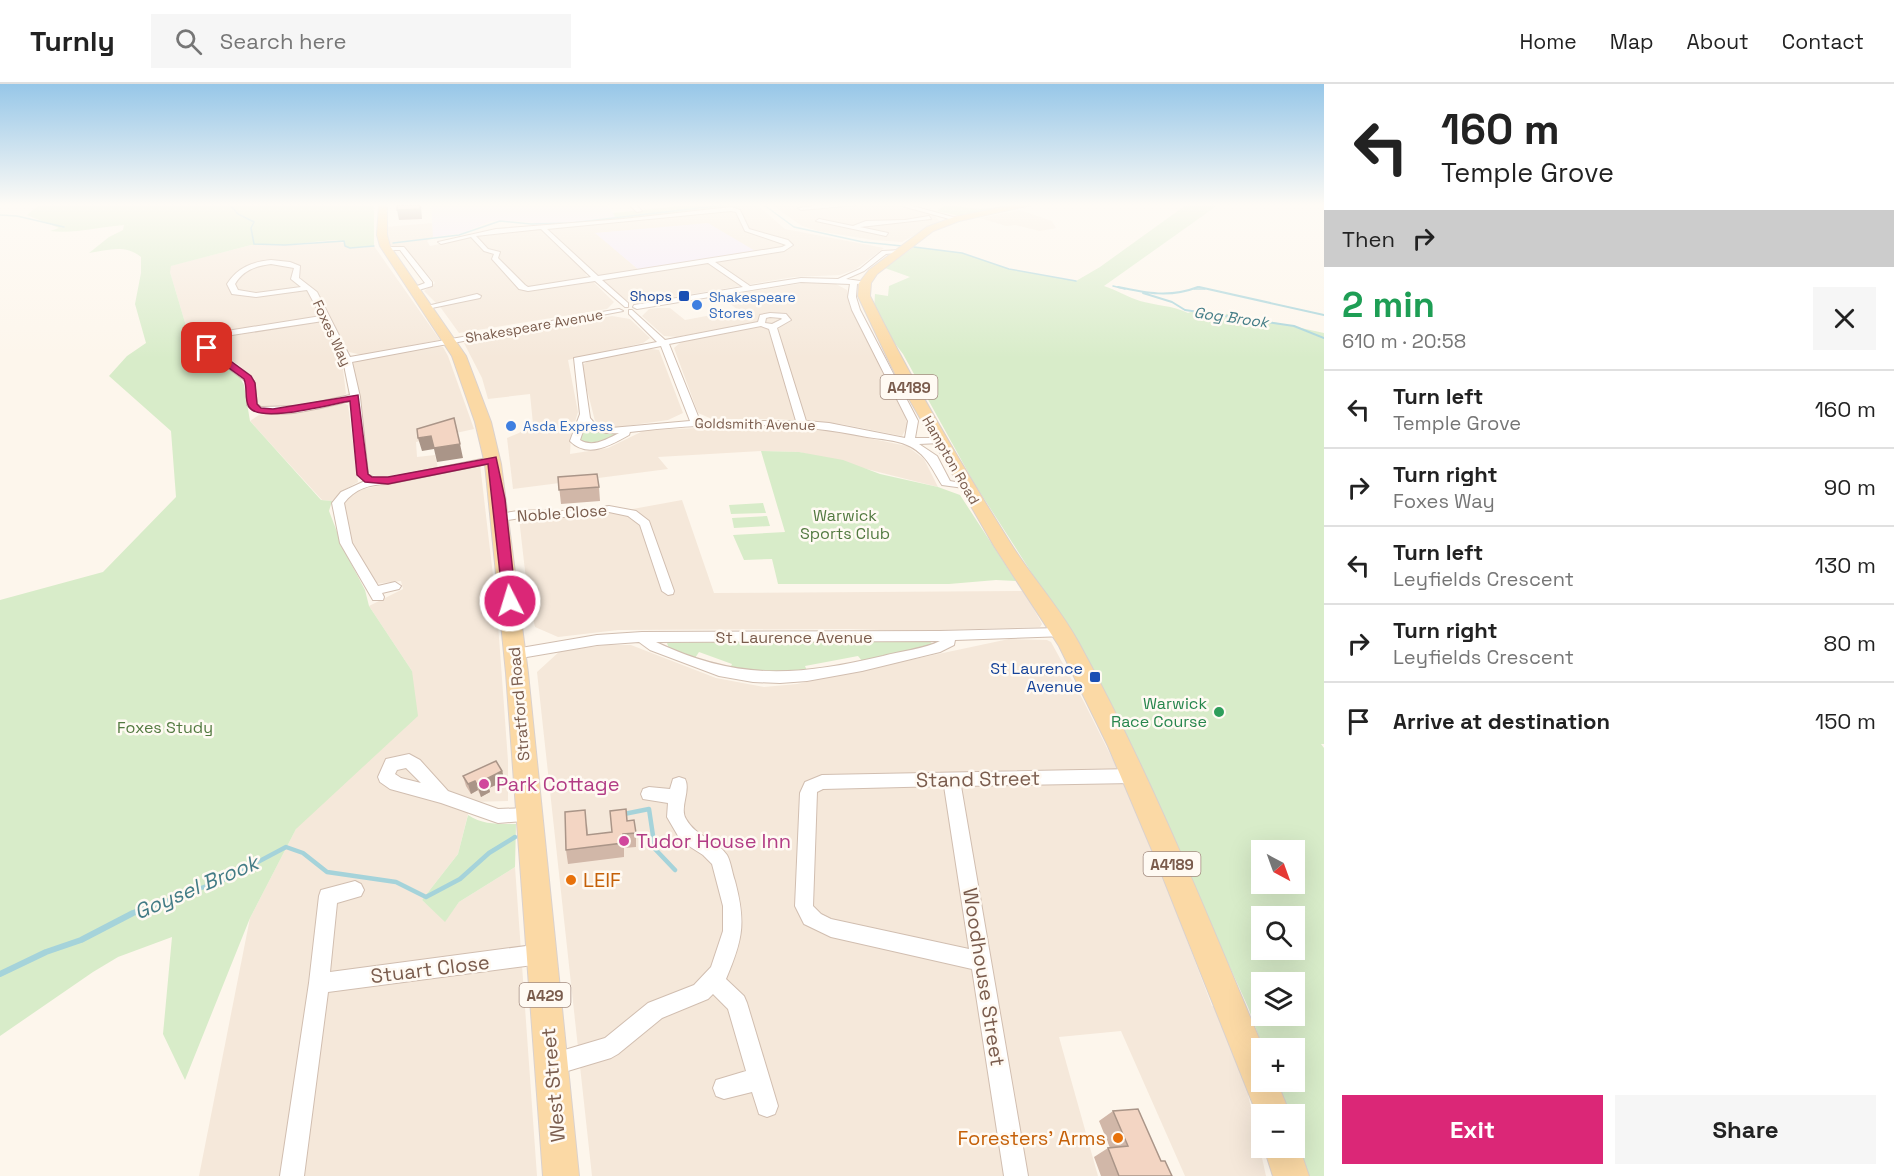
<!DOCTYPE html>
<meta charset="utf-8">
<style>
body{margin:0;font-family:"Space Grotesk",sans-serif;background:#f6f6f6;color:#222;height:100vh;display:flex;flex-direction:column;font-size:22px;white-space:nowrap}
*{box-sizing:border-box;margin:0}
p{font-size:20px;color:#767676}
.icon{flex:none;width:33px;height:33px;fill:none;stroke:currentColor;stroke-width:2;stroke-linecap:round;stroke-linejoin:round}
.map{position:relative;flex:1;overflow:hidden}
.sheet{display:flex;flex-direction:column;background:#fff;width:570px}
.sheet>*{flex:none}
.guide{background:#fff;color:#222;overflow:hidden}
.needle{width:39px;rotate:139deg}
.fabs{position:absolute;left:1251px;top:756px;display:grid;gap:12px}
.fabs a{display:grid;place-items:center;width:54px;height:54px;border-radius:0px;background:#fff;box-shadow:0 6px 24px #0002;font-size:30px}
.pin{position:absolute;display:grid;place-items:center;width:51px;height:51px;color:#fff;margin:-26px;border-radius:12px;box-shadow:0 3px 9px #0006}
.me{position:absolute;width:66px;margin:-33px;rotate:355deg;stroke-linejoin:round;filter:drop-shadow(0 0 4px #0008)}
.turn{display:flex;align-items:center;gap:21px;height:126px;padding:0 18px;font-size:27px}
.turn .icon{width:78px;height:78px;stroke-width:2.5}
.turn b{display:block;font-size:42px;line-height:51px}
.then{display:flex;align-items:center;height:57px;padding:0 18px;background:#0003;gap:12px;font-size:22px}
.round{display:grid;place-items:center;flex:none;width:63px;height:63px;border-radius:0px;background:#f6f6f6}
.overview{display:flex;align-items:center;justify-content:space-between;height:102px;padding:0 18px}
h1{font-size:36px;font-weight:600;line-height:45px;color:#1e9e55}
.cta{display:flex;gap:12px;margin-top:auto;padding:12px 18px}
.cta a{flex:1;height:69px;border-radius:0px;background:#db2777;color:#fff;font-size:24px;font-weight:600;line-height:69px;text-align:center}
.cta a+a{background:#f6f6f6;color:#222}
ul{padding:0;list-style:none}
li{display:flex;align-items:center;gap:18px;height:78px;padding:0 18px;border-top:2px solid #e0e0e0}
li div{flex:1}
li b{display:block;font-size:22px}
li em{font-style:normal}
header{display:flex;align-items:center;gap:36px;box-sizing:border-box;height:84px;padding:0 30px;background:#fff;border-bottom:2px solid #e0e0e0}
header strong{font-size:28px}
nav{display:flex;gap:33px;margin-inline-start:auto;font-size:21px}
.search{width:420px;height:54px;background:#f6f6f6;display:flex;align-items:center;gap:15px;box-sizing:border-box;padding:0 21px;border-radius:0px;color:#767676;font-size:22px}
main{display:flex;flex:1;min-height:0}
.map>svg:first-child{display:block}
.residential{fill:#f5e8da;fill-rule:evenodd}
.education{fill:#f3e8fa}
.green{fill:#d8ecc9;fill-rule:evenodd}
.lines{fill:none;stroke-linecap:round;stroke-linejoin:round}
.stream-far3{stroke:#a5d3da;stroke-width:1.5}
.stream-far2{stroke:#a5d3da;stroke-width:2}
.stream-far1{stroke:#a5d3da;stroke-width:4.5}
.stream{stroke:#a5d3da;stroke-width:6}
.street-casing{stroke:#d1beb0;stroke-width:2}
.primary-casing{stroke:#dad1cd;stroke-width:2}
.street{fill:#fff;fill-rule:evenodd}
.primary{fill:#fbd9a5;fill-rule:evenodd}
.wall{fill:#d1b7a8}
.shaded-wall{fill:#aa9588}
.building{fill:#f3d5c3;stroke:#aa9588;stroke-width:1.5}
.route{fill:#db2777;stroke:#8e194d;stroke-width:1.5}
.transit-dot{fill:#1a4fb4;stroke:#fffaf3;stroke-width:2}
.shop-dot{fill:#3f7fe0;stroke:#fffaf3;stroke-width:2}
.leisure-dot{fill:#2e9e5b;stroke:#fffaf3;stroke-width:2}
.hotel-dot{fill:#d1479c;stroke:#fffaf3;stroke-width:2}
.food-dot{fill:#e8710a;stroke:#fffaf3;stroke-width:2}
.labels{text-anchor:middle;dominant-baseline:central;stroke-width:5;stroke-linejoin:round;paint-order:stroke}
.far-transit-label{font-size:14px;fill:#164399;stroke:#fffaf3;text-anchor:end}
.far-shop-label{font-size:14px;fill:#366cbe;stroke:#fffaf3;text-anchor:start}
.far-street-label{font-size:14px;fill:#7a5c4d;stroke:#fffaf3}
.far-water-label{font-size:15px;font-style:italic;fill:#437c86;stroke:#fffaf3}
.shield{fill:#fffaf3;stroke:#a28b7f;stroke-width:1.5}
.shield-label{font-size:15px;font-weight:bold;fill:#7a5c4d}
.street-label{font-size:16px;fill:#7a5c4d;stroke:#fffaf3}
.park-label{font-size:16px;fill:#537a41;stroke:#fffaf3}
.transit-label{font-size:16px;fill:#164399;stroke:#fffaf3;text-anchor:end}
.leisure-label{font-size:16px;fill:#27864d;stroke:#fffaf3;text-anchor:end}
.near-street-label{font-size:20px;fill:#7a5c4d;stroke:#fffaf3}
.near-hotel-label{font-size:20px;fill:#b23c85;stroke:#fffaf3;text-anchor:start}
.near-food-label{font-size:20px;fill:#c56008;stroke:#fffaf3;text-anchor:start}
.near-water-label{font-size:21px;font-style:italic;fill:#437c86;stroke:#fffaf3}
</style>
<header>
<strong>Turnly</strong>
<div class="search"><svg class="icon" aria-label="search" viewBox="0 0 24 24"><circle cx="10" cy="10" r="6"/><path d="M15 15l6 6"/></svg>Search here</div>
<nav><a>Home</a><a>Map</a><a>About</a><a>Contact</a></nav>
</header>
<main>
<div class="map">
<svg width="1324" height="1092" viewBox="0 0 1324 1092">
<rect width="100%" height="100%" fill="#fdf6ec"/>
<path class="residential" d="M757 121 785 145 884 164 856 185 840 191 794 193 644 218 625 216 594 189 585 190 614 218 607 225 459 249 441 224 424 207 435 199 402 162H391L385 143 433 139V153L427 157 430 162 500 147 622 138 730 126 741 128 735 122ZM651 145 639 186 596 149Z
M772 121H796L800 126 889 121 932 130 940 137 902 158 873 156 818 147 802 142Z
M1020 126 1052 137 1056 144 1040 147 1015 141 1006 142 980 134Z
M333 156 362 164 374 162 440 256 362 271 349 268 339 251 331 252 342 277 346 310 339 313 270 326 256 322 254 297 239 281 211 264 219 254 263 242 189 252 170 188V182L251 161H304Z
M810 198 836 200 847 206 850 223 905 333 908 342 902 352 841 340 777 335H712L698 329 674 264 681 258 702 252 698 249 677 253 664 252 642 232 649 225 657 224H670L685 236 738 226 723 214 742 209Z
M612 232 630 235 650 254 643 259 568 276 578 328 571 351 570 370 608 364 645 346 726 343H797L839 348 907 362 924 375 938 403 799 368 761 367 658 373 668 385 513 405 507 354 519 349 533 340 530 310 488 315 482 294 464 259Z
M438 262 443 263 448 272 474 345 416 358 417 373 435 371 438 384 383 393 372 391 368 388 352 280 360 276Z
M644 264 659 266 683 329 668 336 619 343H609L595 337 581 282 591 275Z
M340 318 348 321 358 398 342 407 332 417 322 416 250 337 259 331Z
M480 380 497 526 508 677V717L471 718 458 770 422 816 445 837 459 818 515 783 537 1092H199L250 834 297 743 412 587 369 522 403 505 401 497 374 500 351 456 343 422 344 417 353 409 364 405Z
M682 416 714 509 1024 507 1042 540 1040 543 911 547 850 545 618 546 558 553 535 543 528 513 519 434 542 432 578 435Z
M1009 555 1047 556 1051 558 1084 618 1136 722 1212 922 1219 923 1244 992 1266 1092H1185L1121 947 1059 953 1098 1092H592L537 588 560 567 606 561H631L716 594 764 603 797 600Z"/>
<path class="education" d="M431 121H607L617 135 536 142 535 139 517 137H491L463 149 433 153Z
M708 139 757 168 639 186 595 149Z"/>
<path class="green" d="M39 121H374V162L350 164 345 162 344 157 333 156 285 161H251L171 182 170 188 189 252 206 253 202 263 239 292 244 301 250 337 321 416 332 417 329 427 344 466 365 506 369 522 412 587 418 632 296 745 250 834 185 996 163 950 172 853 118 873 93 888 0 952V516L103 488 176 413 171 347 109 292 127 272 146 259 135 220 141 189V173C126 160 107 166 89 169L109 153 123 146 124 141C99 143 74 150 50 147L59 144 27 131Z
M690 121H743L736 122 738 124 617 137 613 129Z
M945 121 980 125 1015 121 960 132 937 127Z
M1186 121H1218L1104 202C1117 206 1127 213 1140 217 1157 222 1172 221 1188 229L1196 226 1251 233 1324 249V660H1321L1324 664V1092H1308L1295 1054 1294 1030H1286L1274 998H1294V964H1263L1248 923 1096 589 974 399 903 270 884 245 874 226 875 210 888 212 889 202 910 193 885 184 914 163 962 169 1009 185 1076 197 1100 183ZM1262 766H1294V800H1262ZM1262 832H1294V866H1262ZM1262 898H1294V932H1262Z
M586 341 621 348 597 361 580 359 579 353Z
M761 367 799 368 843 376 880 390 938 403 960 411 1016 497 996 496 949 500H778L772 475 744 476 733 451 785 448Z
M763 419 766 429 731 430 729 421Z
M767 432 770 442 734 444 732 434Z
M670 557H929L935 562 863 578 858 572 805 582 808 589 729 586 732 580 699 568 695 574 669 565 667 559Z
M468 731C483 741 499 740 516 740L515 783 459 818 445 838 422 816 458 770Z"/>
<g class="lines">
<path class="stream-far3" d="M230 121 238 130 254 138 251 144 254 160 285 161 344 157 345 162 350 164 374 162
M764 121 794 143 863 158 902 162
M0 131 17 132 64 143
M393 159 459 151 500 137 531 140 571 139 725 121
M914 163 962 169 1009 185 1076 197
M1113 202 1125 205
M1194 205H1205"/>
<path class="stream-far2" d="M1118 203C1146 209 1170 214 1198 203
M1199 203 1324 231
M1143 209 1172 218 1185 226 1294 242 1324 254"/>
<path class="stream-far1" d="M624 730 649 725 655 765 675 786
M149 823 226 795 286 763 303 769 327 788 396 798 426 813 460 795 489 769 515 753"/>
<path class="stream" d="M0 890 46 868 81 856 133 829 153 822"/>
<defs>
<path id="street" d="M629 121H636L642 127 637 128Z
M820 121H857L801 126 798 124Z
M898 121H909L960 135 957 137Z
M731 123 740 126 749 145 788 156 793 161 784 167 715 178 750 202 801 194 838 195 860 185 882 167 902 166V168L886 170 864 187 846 195 867 198 857 200 856 213 860 226 918 337 915 354H944L945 356 940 359 919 360 937 372 950 397 971 401V405L942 401C932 385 926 369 907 361 896 356 880 355 867 353 789 337 709 338 630 348L629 351C611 361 588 375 570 357L580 330 574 274 657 258 629 230V226H632L665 256 758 238 760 231 770 229 786 230 791 236 777 244 806 337 829 339 905 354 908 337 852 226 848 213 850 200 801 198 637 225 633 223 634 221 743 203 708 179 602 196 628 219V223H625L595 197 528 207 519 205 492 175 494 170 484 167 471 153 441 160 438 158 496 145 623 135ZM731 127 736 128 745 147 786 161 782 163 598 192 547 145ZM541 145 591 193 528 203 525 201 498 174 500 168 488 165 476 152ZM770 233 781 234 782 235 772 240 765 239 766 234ZM761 242 769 245 796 337H700L669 260ZM661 262 690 337 611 344 595 340 590 334 582 278ZM585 341C593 348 608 350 619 349 607 355 593 364 580 356Z
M929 132 931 135 860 143 888 149 886 152 816 137 819 135 853 142 866 137 905 136Z
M384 163H404L432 198V202L412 208V204L425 199 400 166H386Z
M271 176 290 178 300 182 299 194 317 208 350 273 619 225 623 227 352 278 360 313 368 390 375 394H388L492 373 497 376 492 379 388 400C371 400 354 405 344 419L352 459 378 502 395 498 401 502 399 505 382 509 384 513 383 516H373L340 459 332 419 341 408 365 397 358 391 351 317C325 322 267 341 247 321V299L244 296 204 266 210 254 227 247 321 232 307 206 256 213 232 210 227 200C238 183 252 178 271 176ZM271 180 294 184 291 195 301 203 256 209 238 206 235 200C243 186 256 182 271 180ZM323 237 343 276 350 311 300 322 261 323 257 320 254 297 213 265 216 258 232 251Z
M477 210 481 212 480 214 427 225 423 223Z
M609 422 636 427 649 437 674 507 673 510 668 511 662 507 640 441 628 432 609 428 586 433H527L501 437 495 434C511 421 564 429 585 427 593 426 601 423 609 422Z
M1061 544 1066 546 1068 549 1066 552 955 556 954 561 940 568 862 587 807 597 780 599 753 598 719 592 650 566 639 558 597 561 515 575 508 570 515 565 597 551 642 548 940 547ZM940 557C925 565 900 567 883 572 797 592 738 597 656 558Z
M409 670 420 676 448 707 498 725 529 724 535 726 537 731 535 736 498 739 441 719 390 705 380 698 378 693 386 675ZM406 684 421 699 401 694 395 690 397 686Z
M1134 685 1140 687 1142 692 1140 697 1134 699 961 702 1028 1092H1004L972 885 831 853 804 840 795 822 800 709 805 698 822 691ZM944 702 969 865 831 835 821 830 813 822 817 708 823 705Z
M679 693 685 695C691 707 679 724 686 735 696 753 716 755 727 771 731 778 732 789 735 797 746 839 743 855 726 895L744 912 747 919 778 1022 775 1030 767 1033 759 1030 752 1008 724 1015 716 1012 713 1004 716 996 746 987 728 925 713 910 708 915 662 934 618 970 611 974 551 992 543 989 540 981 543 973 551 970 605 954 648 919 694 901 711 883 723 847V822L712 780 703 771 681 757 667 733 668 719 643 715 641 710 643 705 649 703 670 705 673 695Z
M355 797 361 800 364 806 361 812 337 819 330 888 541 860 548 863 551 870 548 877 541 880 328 908 304 1092H280L309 899 319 812 321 806Z"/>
<path id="primary" d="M379 121H387V151L390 162 466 272 491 338 501 380 528 589 579 1092H543L506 589 485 380 475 338 452 272 380 162 377 151Z
M1013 121H1032L959 137 933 147 877 190 871 199 870 212C912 297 960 379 1011 460 1032 494 1061 525 1080 561 1151 691 1206 828 1263 964L1262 998H1277L1290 1030H1262V1043L1154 771 1108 662 1059 562 994 462 897 294 858 212 859 199 869 186 927 143 954 133Z
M1295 1051 1309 1092H1273L1264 1064H1294Z"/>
</defs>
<use href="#street" class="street-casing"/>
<use href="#primary" class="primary-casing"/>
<use href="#street" class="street"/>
<use href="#primary" class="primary"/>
</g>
<path class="wall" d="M558 393 599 403 600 417 561 420Z
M502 687 505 697 489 704 490 708 481 713 478 706 471 710 466 702 463 692Z
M627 737 636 749V763L624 764V773L568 780 566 766 587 740 588 751 612 748Z
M1113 1027 1161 1077 1172 1092H1101L1094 1073 1108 1064H1110L1099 1037Z"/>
<path class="shaded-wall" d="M421 121 422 135 399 136 397 126Z
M431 352 460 360 463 374 437 378 434 365 422 367 418 354Z
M502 687 505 697 489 704 490 708 481 713 478 703 486 695Z
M475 697 478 706 471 710 468 700Z"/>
<path class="building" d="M397 121H420V125L397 126Z
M454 334 460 360 434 364 431 352 418 354 417 345Z
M597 390 599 403 559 406 558 393Z
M496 677 502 687 486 695 488 698 478 703 475 697 468 700 463 692Z
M626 725 627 737 634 736 636 749 623 750V759L566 766 565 728 585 726 587 751 612 748 610 727Z
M1138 1025 1161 1077H1165L1172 1092H1119L1108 1064 1128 1062 1113 1027Z"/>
<linearGradient id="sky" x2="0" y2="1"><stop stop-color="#97c7e8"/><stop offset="0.44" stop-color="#fefbf6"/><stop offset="1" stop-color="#fefbf6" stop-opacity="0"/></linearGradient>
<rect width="1324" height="274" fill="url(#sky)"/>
<path class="route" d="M204 262H210L251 292 255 299 257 320 261 324 273 325 358 311 368 390 372 393H388L496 373 505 415 516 517 514 520 510 521 503 517 488 380 388 400 365 398 357 391 350 317C331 320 260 340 249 323 244 315 248 304 244 295L204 266Z"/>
<g class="transit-dot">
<rect x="678" y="206" width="12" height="12" rx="3"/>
<rect x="1089" y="587" width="12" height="12" rx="3"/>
</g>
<g class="shop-dot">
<circle cx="697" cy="221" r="6"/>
<circle cx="511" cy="342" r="6"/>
</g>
<circle class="leisure-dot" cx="1219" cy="628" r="6"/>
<g class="hotel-dot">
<circle cx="484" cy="700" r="6"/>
<circle cx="624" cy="757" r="6"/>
</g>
<g class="food-dot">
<circle cx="571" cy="796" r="6"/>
<circle cx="1118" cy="1054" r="6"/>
</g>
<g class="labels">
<g class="far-transit-label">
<text x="672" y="212">Shops</text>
</g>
<g class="far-shop-label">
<text x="709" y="213">Shakespeare<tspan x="709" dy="16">Stores</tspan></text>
<text x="523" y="342">Asda Express</text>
</g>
<g class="far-street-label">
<text transform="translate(534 242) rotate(-10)">Shakespeare Avenue</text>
<text transform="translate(332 249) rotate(65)">Foxes Way</text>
<text transform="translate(755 340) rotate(1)">Goldsmith Avenue</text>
<text transform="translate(951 376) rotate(60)">Hampton Road</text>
</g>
<g class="far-water-label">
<text transform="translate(1231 233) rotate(8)">Gog Brook</text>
</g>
<g class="shield">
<rect x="880.5" y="291" width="57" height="24" rx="4.5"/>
<rect x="1143.5" y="768" width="57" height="24" rx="4.5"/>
<rect x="519.5" y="899" width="51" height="24" rx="4.5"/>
</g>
<g class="shield-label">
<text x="909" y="303">A4189</text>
<text x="1172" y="780">A4189</text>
<text x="545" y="911">A429</text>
</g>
<g class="street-label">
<text transform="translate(562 429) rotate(-4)">Noble Close</text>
<text x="794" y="553">St. Laurence Avenue</text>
<text transform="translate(519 620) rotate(-95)">Stratford Road</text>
</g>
<g class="park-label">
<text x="845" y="431">Warwick<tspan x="845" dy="18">Sports Club</tspan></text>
<text x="165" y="643">Foxes Study</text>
</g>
<g class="transit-label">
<text x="1083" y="584">St Laurence<tspan x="1083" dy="18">Avenue</tspan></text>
</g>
<g class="leisure-label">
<text x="1207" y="619">Warwick<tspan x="1207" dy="18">Race Course</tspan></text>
</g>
<g class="near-street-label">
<text transform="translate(978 695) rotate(-1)">Stand Street</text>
<text transform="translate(430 885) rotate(-7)">Stuart Close</text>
<text transform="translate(984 893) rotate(81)">Woodhouse Street</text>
<text transform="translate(553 1001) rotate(-95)">West Street</text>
</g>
<g class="near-hotel-label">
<text x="496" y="700">Park Cottage</text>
<text x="636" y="757">Tudor House Inn</text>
</g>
<g class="near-food-label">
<text x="583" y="796">LEIF</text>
<text x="1106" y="1054" text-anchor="end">Foresters' Arms</text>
</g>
<g class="near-water-label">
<text transform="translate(196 803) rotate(-23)">Goysel Brook</text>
</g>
</g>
</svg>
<div class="fabs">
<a><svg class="needle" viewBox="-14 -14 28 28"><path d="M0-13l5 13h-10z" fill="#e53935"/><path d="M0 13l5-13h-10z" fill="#767676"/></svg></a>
<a><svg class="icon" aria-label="search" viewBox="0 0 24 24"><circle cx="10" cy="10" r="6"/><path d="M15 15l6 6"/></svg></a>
<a><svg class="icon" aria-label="layers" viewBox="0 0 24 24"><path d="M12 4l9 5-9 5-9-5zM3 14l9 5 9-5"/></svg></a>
<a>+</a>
<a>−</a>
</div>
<div class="pin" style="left:207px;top:264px;background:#d93025"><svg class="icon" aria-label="arrive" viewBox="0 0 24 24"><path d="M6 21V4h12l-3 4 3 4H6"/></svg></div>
<svg class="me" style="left:510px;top:517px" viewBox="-20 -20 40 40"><circle r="17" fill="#db2777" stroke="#fff" stroke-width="3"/><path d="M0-11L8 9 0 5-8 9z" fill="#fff"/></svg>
</div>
<section class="sheet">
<div class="guide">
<div class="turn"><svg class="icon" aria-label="left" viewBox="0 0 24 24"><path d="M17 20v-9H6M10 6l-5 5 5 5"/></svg><div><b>160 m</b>Temple Grove</div></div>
<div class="then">Then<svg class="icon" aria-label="right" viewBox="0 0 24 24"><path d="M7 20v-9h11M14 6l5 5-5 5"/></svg></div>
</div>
<div class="overview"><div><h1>2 min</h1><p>610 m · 20:58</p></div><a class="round"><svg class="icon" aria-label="close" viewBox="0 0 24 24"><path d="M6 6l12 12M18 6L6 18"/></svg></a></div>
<ul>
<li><svg class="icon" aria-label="left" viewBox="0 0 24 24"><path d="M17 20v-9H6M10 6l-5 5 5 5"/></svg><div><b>Turn left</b><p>Temple Grove</p></div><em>160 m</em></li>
<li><svg class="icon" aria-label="right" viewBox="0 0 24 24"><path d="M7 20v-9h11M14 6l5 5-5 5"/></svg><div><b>Turn right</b><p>Foxes Way</p></div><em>90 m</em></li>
<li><svg class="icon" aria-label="left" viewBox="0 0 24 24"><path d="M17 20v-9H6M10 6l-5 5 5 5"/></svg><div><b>Turn left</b><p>Leyfields Crescent</p></div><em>130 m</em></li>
<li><svg class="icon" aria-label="right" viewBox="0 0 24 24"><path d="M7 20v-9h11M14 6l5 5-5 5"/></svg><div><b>Turn right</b><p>Leyfields Crescent</p></div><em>80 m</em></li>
<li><svg class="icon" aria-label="arrive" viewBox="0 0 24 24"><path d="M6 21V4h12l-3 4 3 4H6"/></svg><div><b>Arrive at destination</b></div><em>150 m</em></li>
</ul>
<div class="cta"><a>Exit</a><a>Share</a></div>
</section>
</main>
